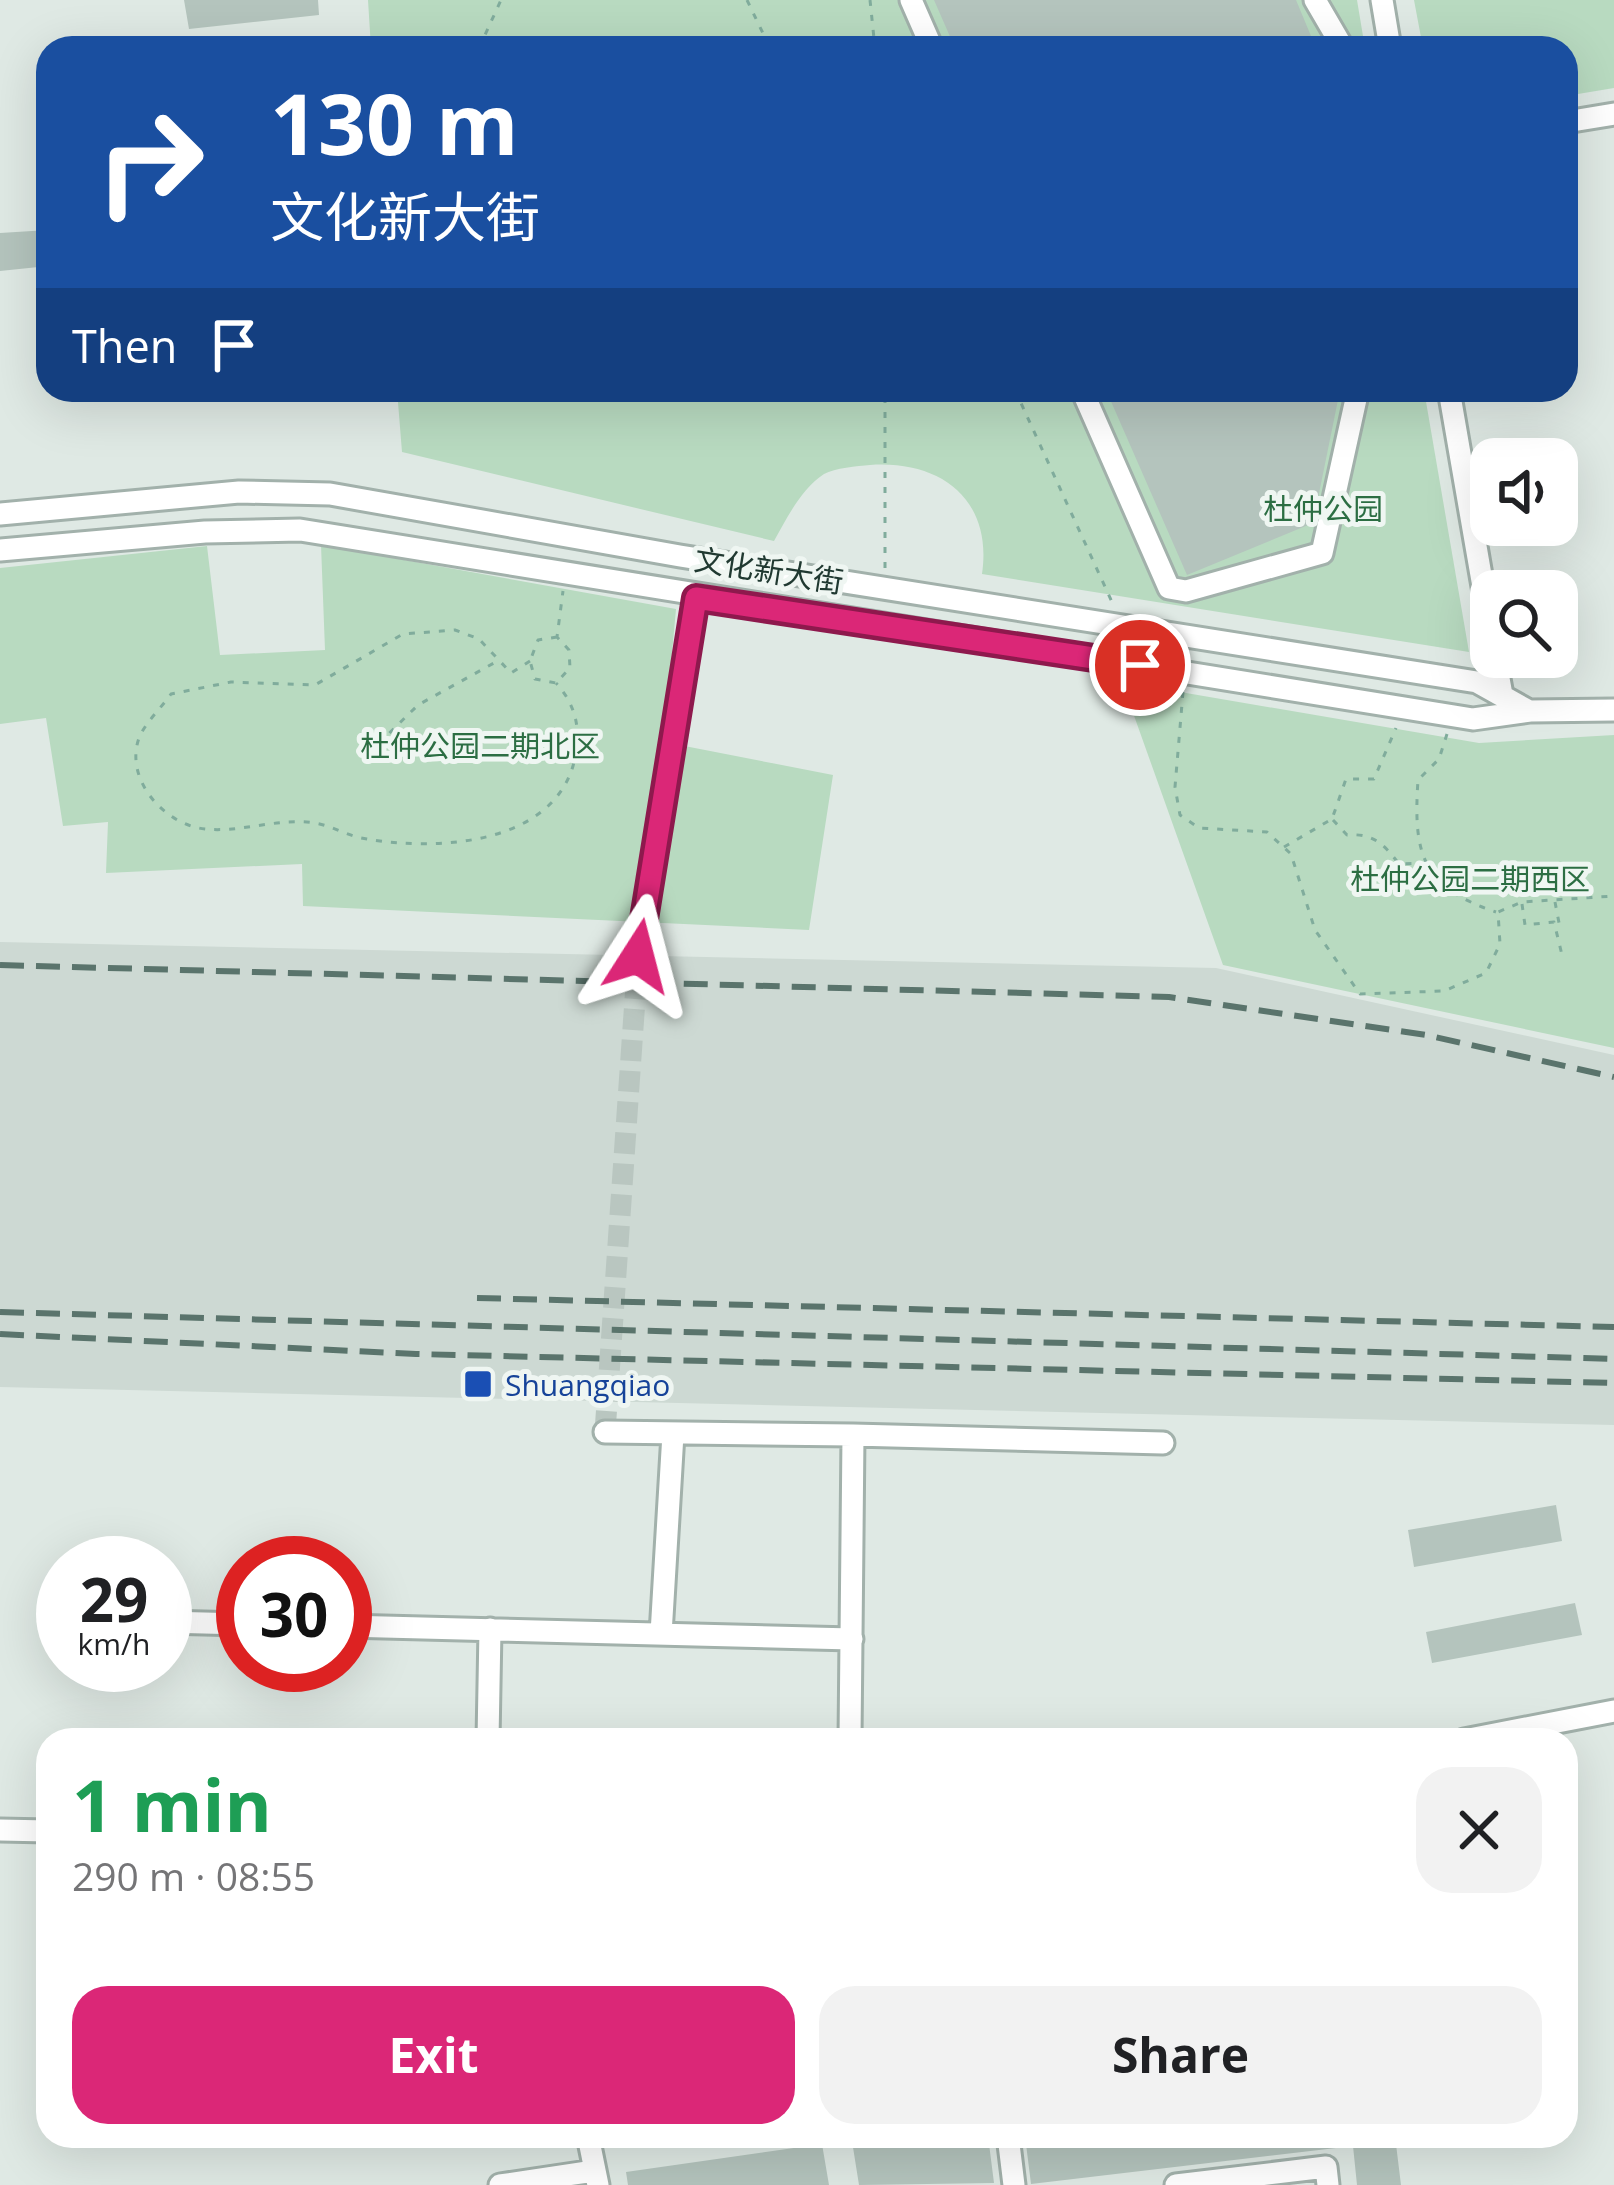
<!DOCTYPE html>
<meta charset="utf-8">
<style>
body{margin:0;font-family:"Open Sans","Noto Sans SC",sans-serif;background:#f2f2f2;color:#202124;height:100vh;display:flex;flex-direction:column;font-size:45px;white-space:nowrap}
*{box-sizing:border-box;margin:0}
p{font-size:39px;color:#757577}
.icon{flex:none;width:66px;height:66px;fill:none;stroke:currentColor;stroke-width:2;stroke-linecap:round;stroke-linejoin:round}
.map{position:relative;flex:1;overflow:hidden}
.side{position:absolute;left:36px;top:1728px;width:1542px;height:420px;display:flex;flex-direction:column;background:#fff;border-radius:36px;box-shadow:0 12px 48px #0002}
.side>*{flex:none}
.top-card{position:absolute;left:36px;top:36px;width:1542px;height:366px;border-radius:36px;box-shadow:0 12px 48px #0002;background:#1a4fa0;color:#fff;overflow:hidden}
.tools{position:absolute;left:1470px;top:438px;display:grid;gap:24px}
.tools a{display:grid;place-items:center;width:108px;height:108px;border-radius:24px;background:#fff;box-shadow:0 12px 48px #0002;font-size:60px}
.speed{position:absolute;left:36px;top:1536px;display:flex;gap:24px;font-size:60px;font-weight:700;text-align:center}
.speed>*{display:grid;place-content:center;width:156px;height:156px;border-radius:50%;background:#fff;box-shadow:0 12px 48px #0002;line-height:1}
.speed small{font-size:30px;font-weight:400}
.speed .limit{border:18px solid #d22;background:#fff;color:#111}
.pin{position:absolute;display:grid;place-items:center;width:102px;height:102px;color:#fff;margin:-51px;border:6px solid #fff;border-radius:50%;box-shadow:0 3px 12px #0007}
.me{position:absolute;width:132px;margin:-66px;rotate:9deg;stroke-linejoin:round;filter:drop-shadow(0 0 9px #0008)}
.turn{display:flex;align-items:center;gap:42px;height:252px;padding:0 36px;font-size:54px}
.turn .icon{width:156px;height:156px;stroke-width:2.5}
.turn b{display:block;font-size:84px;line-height:102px}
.then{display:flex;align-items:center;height:114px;padding:0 36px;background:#0003;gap:24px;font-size:45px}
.round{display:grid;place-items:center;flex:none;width:126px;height:126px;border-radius:36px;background:#f2f2f2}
.overview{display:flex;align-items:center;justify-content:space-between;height:204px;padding:0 36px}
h1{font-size:72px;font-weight:700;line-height:90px;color:#1e9e55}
.action{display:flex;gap:24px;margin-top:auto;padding:24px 36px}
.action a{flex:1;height:138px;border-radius:36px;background:#db2777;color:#fff;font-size:48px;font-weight:700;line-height:138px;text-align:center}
.action a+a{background:#f2f2f2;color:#202124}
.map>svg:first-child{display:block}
.built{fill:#cdd9d3}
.green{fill:#b8dac0}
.building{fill:#b4c4bd}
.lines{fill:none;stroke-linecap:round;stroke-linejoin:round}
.minor-tunnel{stroke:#b9c6c0;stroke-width:21;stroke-dasharray:21 10;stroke-linecap:butt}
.minor-casing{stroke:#a2b1ab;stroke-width:27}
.path{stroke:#80ac9c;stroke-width:3;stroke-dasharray:6 9;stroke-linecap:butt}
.minor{stroke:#fff;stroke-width:21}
.rail{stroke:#5a746c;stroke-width:6;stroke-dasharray:24 12;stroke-linecap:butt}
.route-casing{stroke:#8e194d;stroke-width:30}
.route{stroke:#db2777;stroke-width:21}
.transit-dot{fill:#1a4fb4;stroke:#eff6f2;stroke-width:4.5}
.labels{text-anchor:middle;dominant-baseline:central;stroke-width:10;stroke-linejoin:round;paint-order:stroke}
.park-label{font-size:30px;fill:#2c6e43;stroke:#eff6f2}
.street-label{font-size:30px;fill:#203931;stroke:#eff6f2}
.transit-label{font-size:30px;fill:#164399;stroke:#eff6f2;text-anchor:start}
</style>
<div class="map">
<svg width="1614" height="2185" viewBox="0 0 1614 2185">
<rect width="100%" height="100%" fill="#dfe9e4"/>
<path class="built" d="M0 942 1216 968 1614 1055V1425L0 1387Z"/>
<path class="green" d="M368 0H1357L1365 48H371Z
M1414 0H1614V88L1566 96V48H1423Z
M397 390H1424L1469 652 982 574C993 499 940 460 870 465 857 466 835 468 824 474 801 489 787 518 774 541L402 452Z
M321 545 676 609 664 742 833 775 809 930 303 906 302 864 106 873 108 822 63 826 46 718 0 724V568L207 546 220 655 325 650Z
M1122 682 1479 743 1614 735V1048L1223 965Z"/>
<path class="building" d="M184 0H318L319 15 189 29Z
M934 0H1296L1316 48H955Z
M48 230V266L0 271V233Z
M1106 390H1340L1313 523 1187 575Z
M1556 1505 1562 1541 1414 1567 1408 1530Z
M1575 1603 1582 1635 1432 1663 1426 1632Z
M887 2136H988L994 2183 859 2185 852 2141Z
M1025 2136H1395L1401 2185H1357L1353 2146 1031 2184Z
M822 2144 829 2185H628L626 2172Z"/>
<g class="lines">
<path class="minor-tunnel" d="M605 1432 638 956"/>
<defs>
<path id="minor" d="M911 0 932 48
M1315 0 1343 48
M1382 0 1390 48
M1566 122 1614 114
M1082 390 1169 588 1186 591 1322 553 1358 390
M1449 390 1491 633
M0 514 239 492 330 494 680 556 1477 682 1529 711
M0 550 205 532 300 530 1473 719 1530 711 1614 710
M1495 657 1502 695
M638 956 696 598
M605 1432 853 1435
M165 1622 243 1624
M345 1626 852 1639
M661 1634 673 1434
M488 1740 490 1629
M850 1740 853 1435 1163 1443
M1464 1740 1614 1711
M0 1830 48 1831
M588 2136 598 2185
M1008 2136 1014 2185
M500 2185 594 2171
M1176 2185 1326 2167 1328 2185"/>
</defs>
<use href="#minor" class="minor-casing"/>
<path class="path" d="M747 0 770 48
M870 0 875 48
M479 48 501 0
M1015 390 1112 602
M885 568V390
M557 637 538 640 530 661 535 679 556 683 570 668 569 650 557 637 563 591
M530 661 511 673 479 639 455 630 403 634 315 685 231 682 171 694C162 707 145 723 139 738 124 780 165 825 205 829 241 833 280 817 315 823 333 826 349 837 367 839 437 851 549 845 573 766 582 735 578 707 556 683
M1183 692 1175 787 1180 815 1199 828 1267 832 1291 854 1315 930 1360 994 1444 991 1486 973 1500 944 1498 912 1522 902 1614 896
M1447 734 1439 759 1418 780C1413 855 1422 887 1496 912
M368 754 418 705 494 663
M1333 820 1347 835C1373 833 1384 844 1399 864L1425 863
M1284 847 1332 819 1346 779H1374L1396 728
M1555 902 1560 928
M1522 904 1525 925 1554 922 1562 955"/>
<use href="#minor" class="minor"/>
<path class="rail" d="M0 965 1169 997 1426 1035 1614 1077
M477 1298 1614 1327
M0 1312 1614 1359
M0 1334 416 1354 1614 1383"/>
</g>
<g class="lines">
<defs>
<path id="route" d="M638 956 696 598 1140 665"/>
</defs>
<use href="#route" class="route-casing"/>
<use href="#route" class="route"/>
</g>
<rect class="transit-dot" x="463" y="1369" width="30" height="30" rx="6"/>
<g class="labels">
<g class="park-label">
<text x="1323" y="508">杜仲公园</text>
<text x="480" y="745">杜仲公园二期北区</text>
<text x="1470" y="878">杜仲公园二期西区</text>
</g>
<g class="street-label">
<text transform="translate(769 570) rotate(9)">文化新大街</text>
</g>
<g class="transit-label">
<text x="505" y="1384">Shuangqiao</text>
</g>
</g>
</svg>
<div class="tools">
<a><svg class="icon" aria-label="sound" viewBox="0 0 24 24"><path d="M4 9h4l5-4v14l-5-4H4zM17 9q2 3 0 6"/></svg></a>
<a><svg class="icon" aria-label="search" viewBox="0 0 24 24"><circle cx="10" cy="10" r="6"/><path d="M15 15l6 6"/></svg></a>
</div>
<div class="speed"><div>29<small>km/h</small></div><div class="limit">30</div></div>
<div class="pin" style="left:1140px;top:665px;background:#d93025"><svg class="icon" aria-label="arrive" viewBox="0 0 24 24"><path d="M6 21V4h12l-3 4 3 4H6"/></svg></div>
<svg class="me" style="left:638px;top:956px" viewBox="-20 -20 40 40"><path d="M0-17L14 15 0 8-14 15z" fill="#db2777" stroke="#fff" stroke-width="4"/></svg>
<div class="top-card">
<div class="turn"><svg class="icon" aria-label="right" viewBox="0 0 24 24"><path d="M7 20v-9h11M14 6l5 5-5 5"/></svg><div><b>130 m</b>文化新大街</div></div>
<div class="then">Then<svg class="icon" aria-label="arrive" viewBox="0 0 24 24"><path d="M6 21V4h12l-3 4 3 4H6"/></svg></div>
</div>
<section class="side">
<div class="overview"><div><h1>1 min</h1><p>290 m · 08:55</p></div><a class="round"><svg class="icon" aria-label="close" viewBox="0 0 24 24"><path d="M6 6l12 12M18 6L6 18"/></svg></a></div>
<div class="action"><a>Exit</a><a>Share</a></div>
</section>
</div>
